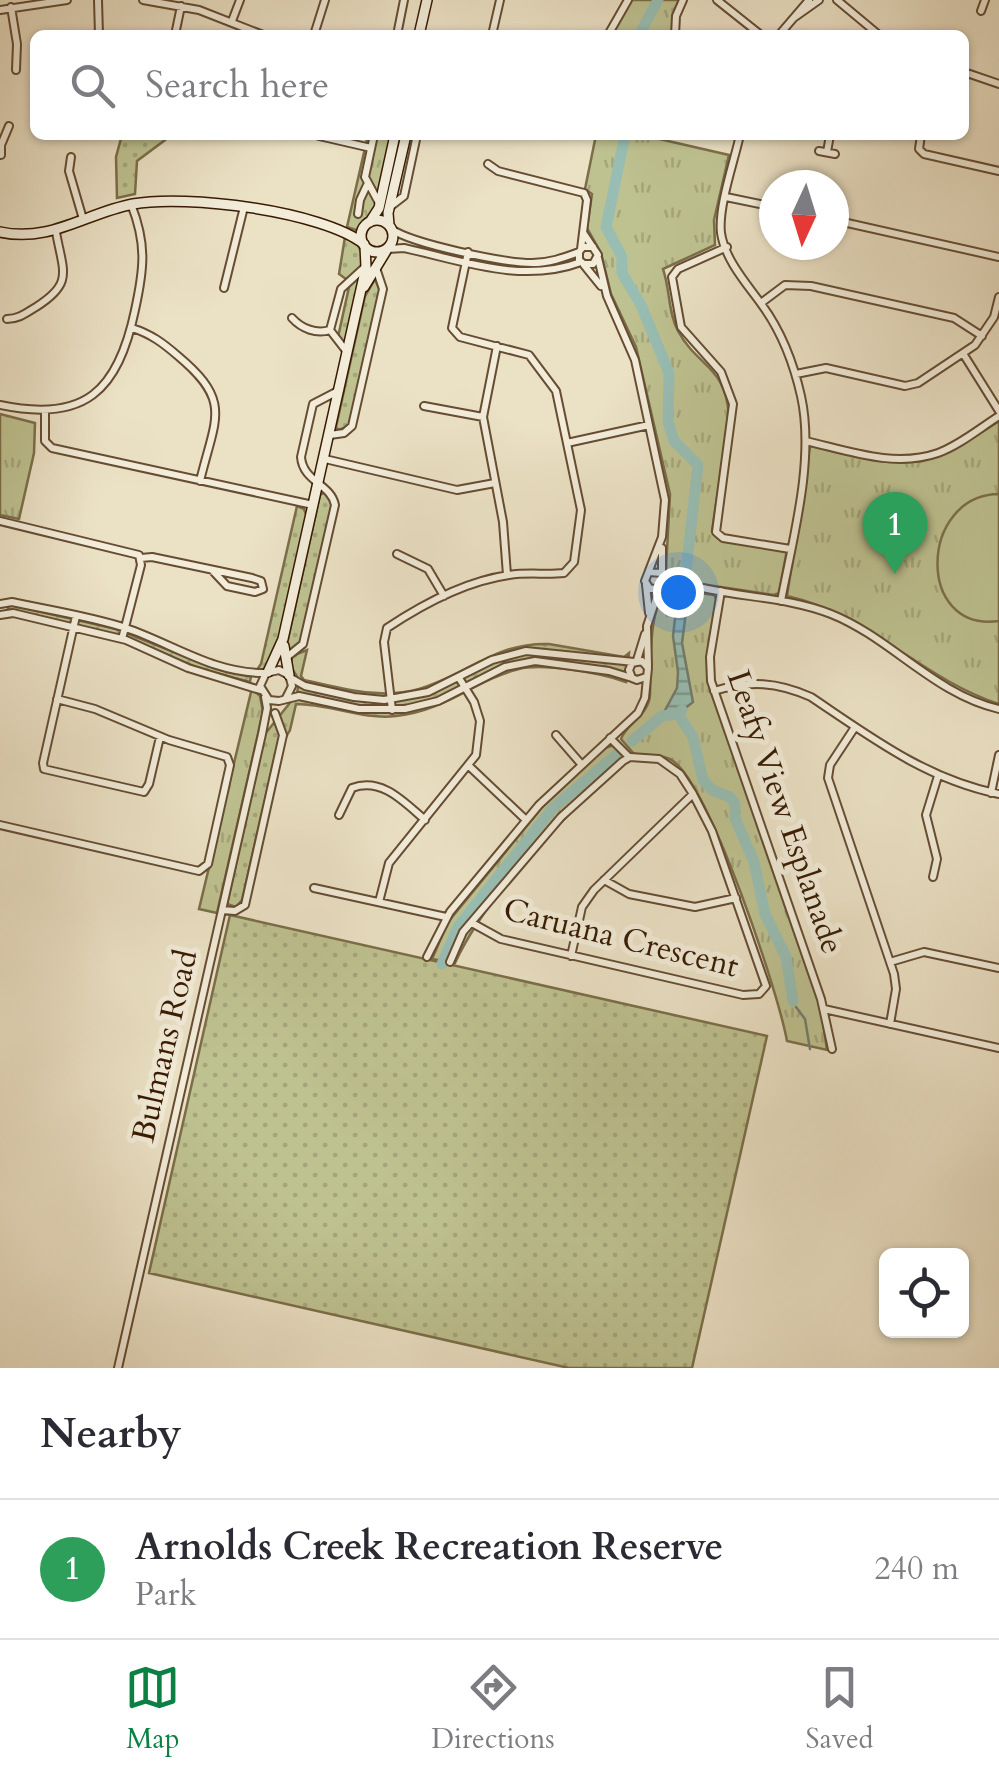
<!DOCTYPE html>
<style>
body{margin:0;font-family:Cardo,serif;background:#f2f2f3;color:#2b2b33}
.controls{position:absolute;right:30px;bottom:30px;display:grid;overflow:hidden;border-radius:15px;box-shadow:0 2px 8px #0004}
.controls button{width:90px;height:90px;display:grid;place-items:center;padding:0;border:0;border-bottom:2px solid #e1e1e2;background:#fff;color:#2b2b33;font:50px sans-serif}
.compass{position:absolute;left:759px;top:170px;width:90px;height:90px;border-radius:50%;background:#fff;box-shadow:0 2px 8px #0004;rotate:184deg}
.you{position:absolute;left:678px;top:592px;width:35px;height:35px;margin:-25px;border:8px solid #fff;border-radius:50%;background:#1a73e8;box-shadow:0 0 0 15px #1a73e833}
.badge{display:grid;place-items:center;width:65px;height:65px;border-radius:50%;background:#0b8043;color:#fff;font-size:32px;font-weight:700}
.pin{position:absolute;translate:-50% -82px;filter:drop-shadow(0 2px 5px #0008)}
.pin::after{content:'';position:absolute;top:52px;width:35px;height:30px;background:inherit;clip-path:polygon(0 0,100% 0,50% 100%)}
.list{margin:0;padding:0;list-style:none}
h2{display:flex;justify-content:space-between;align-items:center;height:130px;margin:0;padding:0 40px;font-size:42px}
h2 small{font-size:32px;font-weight:400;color:#7c7c81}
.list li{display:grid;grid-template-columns:65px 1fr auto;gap:30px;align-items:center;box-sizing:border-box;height:140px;padding:0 40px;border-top:2px solid #e1e1e2}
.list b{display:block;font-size:38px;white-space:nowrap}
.list p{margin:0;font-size:32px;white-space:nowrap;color:#7c7c81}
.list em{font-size:32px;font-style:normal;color:#7c7c81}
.icon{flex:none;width:55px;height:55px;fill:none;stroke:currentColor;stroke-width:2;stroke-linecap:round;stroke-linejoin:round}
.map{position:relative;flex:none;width:999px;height:1368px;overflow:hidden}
.search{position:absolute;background:#fff;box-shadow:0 2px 8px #0004;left:30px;right:30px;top:30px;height:110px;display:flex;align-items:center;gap:25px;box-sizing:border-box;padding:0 35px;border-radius:15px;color:#7c7c81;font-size:38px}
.sheet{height:270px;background:#fff}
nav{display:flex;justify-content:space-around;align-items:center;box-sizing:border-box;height:140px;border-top:2px solid #e1e1e2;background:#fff;font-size:28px;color:#7c7c81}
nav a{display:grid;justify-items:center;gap:5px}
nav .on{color:#0b8043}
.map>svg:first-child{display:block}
</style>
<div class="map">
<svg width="999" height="1368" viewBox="0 0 999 1368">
<defs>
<pattern id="grass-dots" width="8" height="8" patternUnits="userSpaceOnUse" patternTransform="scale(2.5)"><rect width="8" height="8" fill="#bec190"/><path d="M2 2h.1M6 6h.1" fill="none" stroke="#a4a57b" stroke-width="1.8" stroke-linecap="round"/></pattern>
<pattern id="park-tufts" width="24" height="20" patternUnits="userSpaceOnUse" patternTransform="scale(2.5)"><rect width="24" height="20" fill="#bec190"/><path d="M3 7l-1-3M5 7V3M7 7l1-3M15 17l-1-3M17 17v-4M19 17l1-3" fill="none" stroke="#a4a57b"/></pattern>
<pattern id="garden-furrows" width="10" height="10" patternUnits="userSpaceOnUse" patternTransform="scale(2.5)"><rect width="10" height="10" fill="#bec190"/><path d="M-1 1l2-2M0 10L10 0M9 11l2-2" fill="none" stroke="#a4a57b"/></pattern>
<pattern id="water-rules" width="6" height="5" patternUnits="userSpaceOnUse" patternTransform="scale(2.5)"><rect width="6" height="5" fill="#98beb4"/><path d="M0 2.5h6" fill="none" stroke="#7d9a90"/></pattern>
</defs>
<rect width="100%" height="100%" fill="#ebe1c5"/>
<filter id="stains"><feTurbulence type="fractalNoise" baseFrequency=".002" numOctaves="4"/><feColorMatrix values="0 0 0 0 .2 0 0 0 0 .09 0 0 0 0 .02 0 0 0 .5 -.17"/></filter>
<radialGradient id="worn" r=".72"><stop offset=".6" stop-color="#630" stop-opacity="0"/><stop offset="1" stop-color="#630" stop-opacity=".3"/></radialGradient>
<path fill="url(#grass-dots)" stroke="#7b6e49" stroke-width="2.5" d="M122,135H165V140L137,161L135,194L117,198L116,157Z
M345,237L357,243L365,260L345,345L338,337L349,287L346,279L339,274Z
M375,279L380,291L350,426L338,430L336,427L365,296Z
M325,492L333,502L301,643L289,652L287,644L320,495Z
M297,506L304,509L307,517L276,651L267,668L256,671L261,664Z
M549,644L624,657L629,653L626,682C601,673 544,663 519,669C475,680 446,711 396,716C362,720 330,704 296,704L290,730L275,756L242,900L236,907L227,904L265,734L297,694L299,680L291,667L292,656L307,650L301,676L304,680C342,688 380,700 419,689C467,675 495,642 549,644Z
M230,915L767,1036L692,1368H569L149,1273Z"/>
<path fill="url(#park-tufts)" stroke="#7b6e49" stroke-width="2.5" d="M631,0H679L674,11L673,35H610Z
M368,135H394C386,168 384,206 359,231L347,227Z
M596,135H642L729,155L714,220L715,245L663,269C670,289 668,312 678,331C698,368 726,365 729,417L712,531L721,540L787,550L779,593L774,595L701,584L668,573L666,569L670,494L636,347L611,294L601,253L587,228L592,194L585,189Z
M0,414L35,423L34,453L19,519L0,515Z
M999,421V704C922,679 868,614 787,596L810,446C903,467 916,476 999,421Z
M669,589L714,595L717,600L708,678L820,1002L827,1050L787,1041C778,991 710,787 673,761C664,754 646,756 635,755L621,739C625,725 649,715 650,695C651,670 647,605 669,589Z
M252,688L260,696L263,712L217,913L199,909Z
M614,745L626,758C568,814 488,891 455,963L432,959L448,922L544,805L605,748Z"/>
<path fill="url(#garden-furrows)" stroke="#7b6e49" stroke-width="2.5" d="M11,605L116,629L204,664L251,676L250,682L200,669L152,648L11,611L7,607Z"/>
<path fill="#bec190" stroke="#7b6e49" stroke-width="2.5" d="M999,494V621C915,633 919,495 999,494Z"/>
<path fill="url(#water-rules)" stroke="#727d6d" stroke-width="2.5" d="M677,601L687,604L682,643L693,702L678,714L662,716L677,688L678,672L673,636Z"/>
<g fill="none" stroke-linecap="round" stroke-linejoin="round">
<path stroke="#727d6d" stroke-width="2.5" d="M685,579L686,577
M684,593V591
M796,1007L805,1019L810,1049"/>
<path stroke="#98beb4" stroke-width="11" d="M639,35L658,0
M625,135L606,227L622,257V273L641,305L669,373L668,422L674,441L698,465L686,571
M682,710L678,714L693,737L703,780L712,790L730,797L735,804V818L754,862L765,914L786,957L793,1001
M632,741L662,716L678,714
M442,964L458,927L553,808L616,755"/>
<g stroke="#654c33" stroke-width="10">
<path id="street" d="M98,0L99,35
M143,0L199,10L263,35
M717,0L761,35
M837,0L879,35
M11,7L17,44L16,70
M0,10L67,0
M981,11L985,0
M795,17L819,0
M232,21L240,0
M175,35L181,6
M314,35L325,0
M397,35L404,0
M492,35L500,0
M608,35L628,0
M675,35L676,16L683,0
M779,35L809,0
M964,72L999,84
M374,135L365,177L379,203
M740,135C734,162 718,207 721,233C725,260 747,284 762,305C781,331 794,365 801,396C815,459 793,538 781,601
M921,135L919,149L924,154L999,171
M319,136L371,148
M819,151L835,154
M827,152L830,135
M1,155V145L9,126
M71,157L69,171L83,219
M488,164L498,171L584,193L587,200L581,249
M726,197L774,207
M391,206L404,196L417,135
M358,214L360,200L367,185
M834,220L999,257
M391,229C413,244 504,263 532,263C549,263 563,258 579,252
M584,234L598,255L593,264H584L579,260V252L583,247H593
M727,247L678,269L672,277L681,327L721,372L733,404L716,532L723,538L790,549
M388,249L404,248C463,261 522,284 581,262
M598,258L607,296L635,360L665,500L662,537L645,581L650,589L661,588L665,579L662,573L649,572
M584,265L601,286
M224,288L244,207
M761,303L785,285L811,286L954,318L982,336
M292,318C302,329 316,334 330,330
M7,319C19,319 26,313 36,307C74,283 63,272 56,232
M132,328C151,334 163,343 178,356C233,402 215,418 200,481
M497,346L483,417L503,522L507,575
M347,352L330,330L341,289L365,267
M964,355L999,411
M796,374L826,368L905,386L918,383L975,345L994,317L999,297
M0,405C85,423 118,391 135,310C144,269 147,244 131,204
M424,406L483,417
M45,413V441L52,448L313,505
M330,435L344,433L352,426L383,289L376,268
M806,441C849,451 895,468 938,453C960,445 980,428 999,416
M567,443L649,425
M325,459L457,490L495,483
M0,521L139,555L141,565L122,639
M662,548V573
M397,554L428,569L444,596
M141,558L152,557L252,578L261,581L263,589L255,592L227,586L212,570
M665,576C718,599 778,593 831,614C891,638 934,694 999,709
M646,585L649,613
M662,587H689
M721,591L710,657L711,681L821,999L832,1049
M0,604L12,602C49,610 89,616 126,628C173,644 214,674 266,673
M0,615L13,613L126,640L188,668L260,690
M76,616L43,763L44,769L144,792L149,784L160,737
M287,657L303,644L335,505C331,484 303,482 301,457L313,404L340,390
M637,660L645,634
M648,666L647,626L659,590
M291,678L305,686L354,697L384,700L428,692L492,660L526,651L634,662
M714,691C750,680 777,682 811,697C872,738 926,779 999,794
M286,698L292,686L289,675L279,670L266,673L260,686L269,700L279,701L299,696L359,709H405L438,701L505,667L535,661L609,671L632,678
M392,710L384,642L387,628C423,604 466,581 509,575C528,572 546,575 564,573L574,562L581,510L556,391L529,355L460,337L452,328L468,252
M855,727L830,765L828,778L894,974L896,989L890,1024
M556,735L582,765
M610,738L629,757
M469,766L526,820
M991,793L999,755
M339,815L352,788C382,777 404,802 425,820
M0,825L199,871L208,864L230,765L227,757L169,740L95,709L57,699
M933,877L937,859L926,815L938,776
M604,880L629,894L695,907L736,898
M314,888L446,917
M379,902L389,863L476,755L480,721L474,702L459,678
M222,910L235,911L245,905L283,735L275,713
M571,956L582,907L594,890L693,794
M427,957L450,912L539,805L638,713L645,698L648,668L642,661L632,663L629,670L632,678L637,680L646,677
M450,962L463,932L561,817L623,761L630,757L659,759L680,774L693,794L712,831L766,986L759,994L743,995L501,939L472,923
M890,962L924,952L999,968
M824,1009L999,1048
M118,1368L262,734L267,708L265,697"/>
</g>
<g stroke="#381b02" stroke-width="12">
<path id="secondary" d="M419,35L427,0
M361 236a16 16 0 1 1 32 0a16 16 0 1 1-32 0Z
M370,222L379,208L395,135
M389,225L388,213L406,135
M0,232C50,243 86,213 133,204C186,194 322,211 364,244
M364,287L386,251
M284,646L289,675
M268,672L283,639L366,267L365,246"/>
</g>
<use href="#street" stroke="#f2ecd9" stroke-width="6"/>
<use href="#secondary" stroke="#f2ecd9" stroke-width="9"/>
</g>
<g text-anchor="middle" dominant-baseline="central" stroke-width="10" stroke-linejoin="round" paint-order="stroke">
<g font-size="32" fill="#381b02" stroke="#f2ecd9">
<text transform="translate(785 812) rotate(71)">Leafy View Esplanade</text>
<text transform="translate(621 938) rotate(14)">Caruana Crescent</text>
<text transform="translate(165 1046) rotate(-77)">Bulmans Road</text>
</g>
</g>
<rect width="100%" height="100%" filter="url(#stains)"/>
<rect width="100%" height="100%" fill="url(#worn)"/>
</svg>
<div class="controls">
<button><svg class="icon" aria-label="locate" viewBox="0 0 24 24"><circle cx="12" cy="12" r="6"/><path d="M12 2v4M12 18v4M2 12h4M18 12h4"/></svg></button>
</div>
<svg class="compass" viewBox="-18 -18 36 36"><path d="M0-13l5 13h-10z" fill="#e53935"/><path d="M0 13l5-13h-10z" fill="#7c7c81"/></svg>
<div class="you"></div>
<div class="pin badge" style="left:895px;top:574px;background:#2e9e5b">1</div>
<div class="search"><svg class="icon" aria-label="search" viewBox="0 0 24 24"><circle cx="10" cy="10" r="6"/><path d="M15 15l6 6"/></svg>Search here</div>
</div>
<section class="sheet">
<h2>Nearby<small></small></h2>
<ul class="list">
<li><span class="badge" style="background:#2e9e5b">1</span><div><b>Arnolds Creek Recreation Reserve</b><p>Park</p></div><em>240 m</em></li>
</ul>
</section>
<nav>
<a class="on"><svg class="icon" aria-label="map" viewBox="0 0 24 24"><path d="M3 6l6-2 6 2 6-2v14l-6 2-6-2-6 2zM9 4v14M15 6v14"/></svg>Map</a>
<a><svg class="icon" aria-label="directions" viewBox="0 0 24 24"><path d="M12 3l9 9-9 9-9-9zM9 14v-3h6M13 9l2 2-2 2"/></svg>Directions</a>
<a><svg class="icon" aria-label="saved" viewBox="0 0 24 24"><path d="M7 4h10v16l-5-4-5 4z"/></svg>Saved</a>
</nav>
